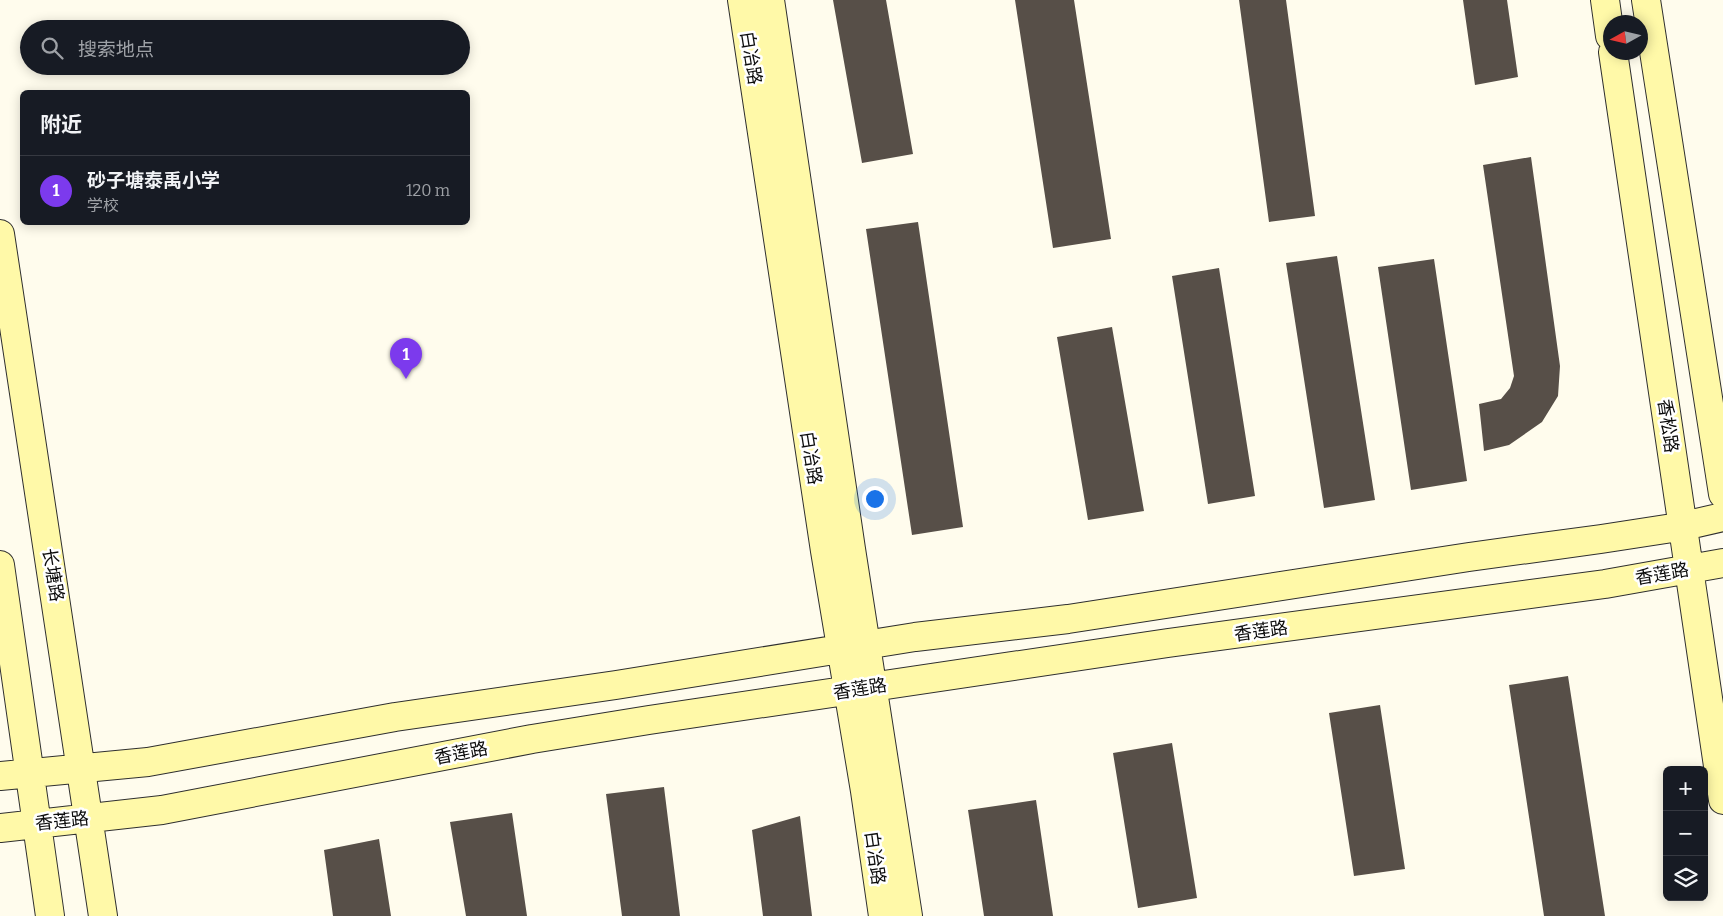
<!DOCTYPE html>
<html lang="zh">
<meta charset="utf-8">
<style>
body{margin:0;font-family:Bitter,"Noto Sans SC",serif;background:#242831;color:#f1f3f6}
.controls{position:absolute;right:15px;bottom:15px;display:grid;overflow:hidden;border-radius:8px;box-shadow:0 2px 12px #0003}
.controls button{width:45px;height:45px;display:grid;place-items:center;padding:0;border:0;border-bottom:1px solid #363941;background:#171b24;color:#f1f3f6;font:25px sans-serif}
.compass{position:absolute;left:1603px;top:15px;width:45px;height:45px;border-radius:50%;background:#171b24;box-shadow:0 2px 12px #0003;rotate:262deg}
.you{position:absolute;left:874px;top:498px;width:18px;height:18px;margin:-12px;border:4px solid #fff;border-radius:50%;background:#1a73e8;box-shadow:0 0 0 8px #1a73e833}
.badge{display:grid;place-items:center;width:32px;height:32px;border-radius:50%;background:#7c3aed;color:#fff;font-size:16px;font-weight:700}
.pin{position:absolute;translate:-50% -41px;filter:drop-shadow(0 1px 2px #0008)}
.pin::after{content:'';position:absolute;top:26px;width:18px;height:15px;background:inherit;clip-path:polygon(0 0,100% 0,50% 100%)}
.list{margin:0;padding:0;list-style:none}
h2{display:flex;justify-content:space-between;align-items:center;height:65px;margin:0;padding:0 20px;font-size:21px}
h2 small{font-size:16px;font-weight:400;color:#9ea1a6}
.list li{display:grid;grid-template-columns:32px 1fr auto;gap:15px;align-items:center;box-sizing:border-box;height:70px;padding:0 20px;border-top:1px solid #363941}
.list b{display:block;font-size:19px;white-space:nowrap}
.list p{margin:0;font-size:16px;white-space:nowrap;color:#9ea1a6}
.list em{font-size:16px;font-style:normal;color:#9ea1a6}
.icon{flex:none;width:28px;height:28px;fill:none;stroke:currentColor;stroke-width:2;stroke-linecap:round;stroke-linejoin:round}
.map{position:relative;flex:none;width:1723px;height:916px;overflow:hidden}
.search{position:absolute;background:#171b24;box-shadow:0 2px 12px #0003;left:20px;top:20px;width:450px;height:55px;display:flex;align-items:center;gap:12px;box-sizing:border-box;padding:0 18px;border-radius:28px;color:#9ea1a6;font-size:19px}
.panel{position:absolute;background:#171b24;box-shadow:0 2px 12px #0003;left:20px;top:90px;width:450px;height:135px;border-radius:8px}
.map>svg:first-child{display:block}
</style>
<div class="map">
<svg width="1723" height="916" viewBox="0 0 1723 916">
<rect width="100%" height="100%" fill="#fffced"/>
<path fill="#574f48" d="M833,0H886L913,154L862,163Z
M1015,0H1074L1111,239L1053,248Z
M1239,0H1286L1315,216L1269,222Z
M1463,0H1507L1518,77L1475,85Z
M1531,157L1560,366L1558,396L1542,422L1509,445L1484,451L1479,404L1501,399L1510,388L1514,376L1483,165Z
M918,222L963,527L912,535L866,229Z
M1337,256L1375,500L1324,508L1286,263Z
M1434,259L1467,481L1411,490L1378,267Z
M1219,268L1255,496L1208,504L1172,276Z
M1112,327L1144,511L1088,520L1057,337Z
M1568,676L1605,916H1544L1509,685Z
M1380,705L1405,869L1354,876L1329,713Z
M1172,743L1197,898L1138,908L1113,753Z
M664,787L680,916H622L606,794Z
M1036,800L1053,916H984L968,810Z
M512,813L527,916H466L450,822Z
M800,816L812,916H763L752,830Z
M379,839L391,916H333L324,850Z"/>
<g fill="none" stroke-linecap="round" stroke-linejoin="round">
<g stroke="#2f2f2f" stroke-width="30">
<path id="secondary" d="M742,0L825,551L865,791L883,916
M770,0L851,549L908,916
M1605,0L1610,36
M1646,0L1723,494
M1613,52L1723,800
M0,234L103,916
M0,565L50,916
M0,776L148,762L395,717L616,685L915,637L1068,619L1469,557L1601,539L1679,527L1723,517
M0,828L162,810L532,739L649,720L1168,643L1605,584L1723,563"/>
</g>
<use href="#secondary" stroke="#fff9a8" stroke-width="28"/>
</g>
<g text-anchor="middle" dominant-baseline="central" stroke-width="5" stroke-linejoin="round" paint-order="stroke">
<g font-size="18" fill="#0d0d0d" stroke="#fff">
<text transform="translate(751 58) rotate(81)">白冶路</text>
<text transform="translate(1668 426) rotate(82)">香松路</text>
<text transform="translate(811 458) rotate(81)">白冶路</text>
<text transform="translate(1662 574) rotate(-10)">香莲路</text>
<text transform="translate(53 575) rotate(81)">长塘路</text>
<text transform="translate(1261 631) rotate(-8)">香莲路</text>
<text transform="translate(860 689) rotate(-9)">香莲路</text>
<text transform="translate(461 753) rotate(-11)">香莲路</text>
<text transform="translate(62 821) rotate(-6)">香莲路</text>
<text transform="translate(875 858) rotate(82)">白冶路</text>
</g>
</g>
</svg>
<div class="controls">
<button>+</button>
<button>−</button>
<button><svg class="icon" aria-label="layers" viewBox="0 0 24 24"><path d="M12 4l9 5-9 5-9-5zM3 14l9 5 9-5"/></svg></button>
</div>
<svg class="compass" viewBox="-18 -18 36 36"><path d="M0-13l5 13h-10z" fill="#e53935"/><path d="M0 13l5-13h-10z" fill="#9ea1a6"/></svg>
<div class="you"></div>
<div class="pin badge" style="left:406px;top:379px">1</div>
<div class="search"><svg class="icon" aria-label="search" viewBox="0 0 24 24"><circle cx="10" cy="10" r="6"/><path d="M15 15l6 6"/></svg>搜索地点</div>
<section class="panel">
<h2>附近<small></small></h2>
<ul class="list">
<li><span class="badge">1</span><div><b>砂子塘泰禹小学</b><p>学校</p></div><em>120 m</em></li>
</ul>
</section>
</div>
